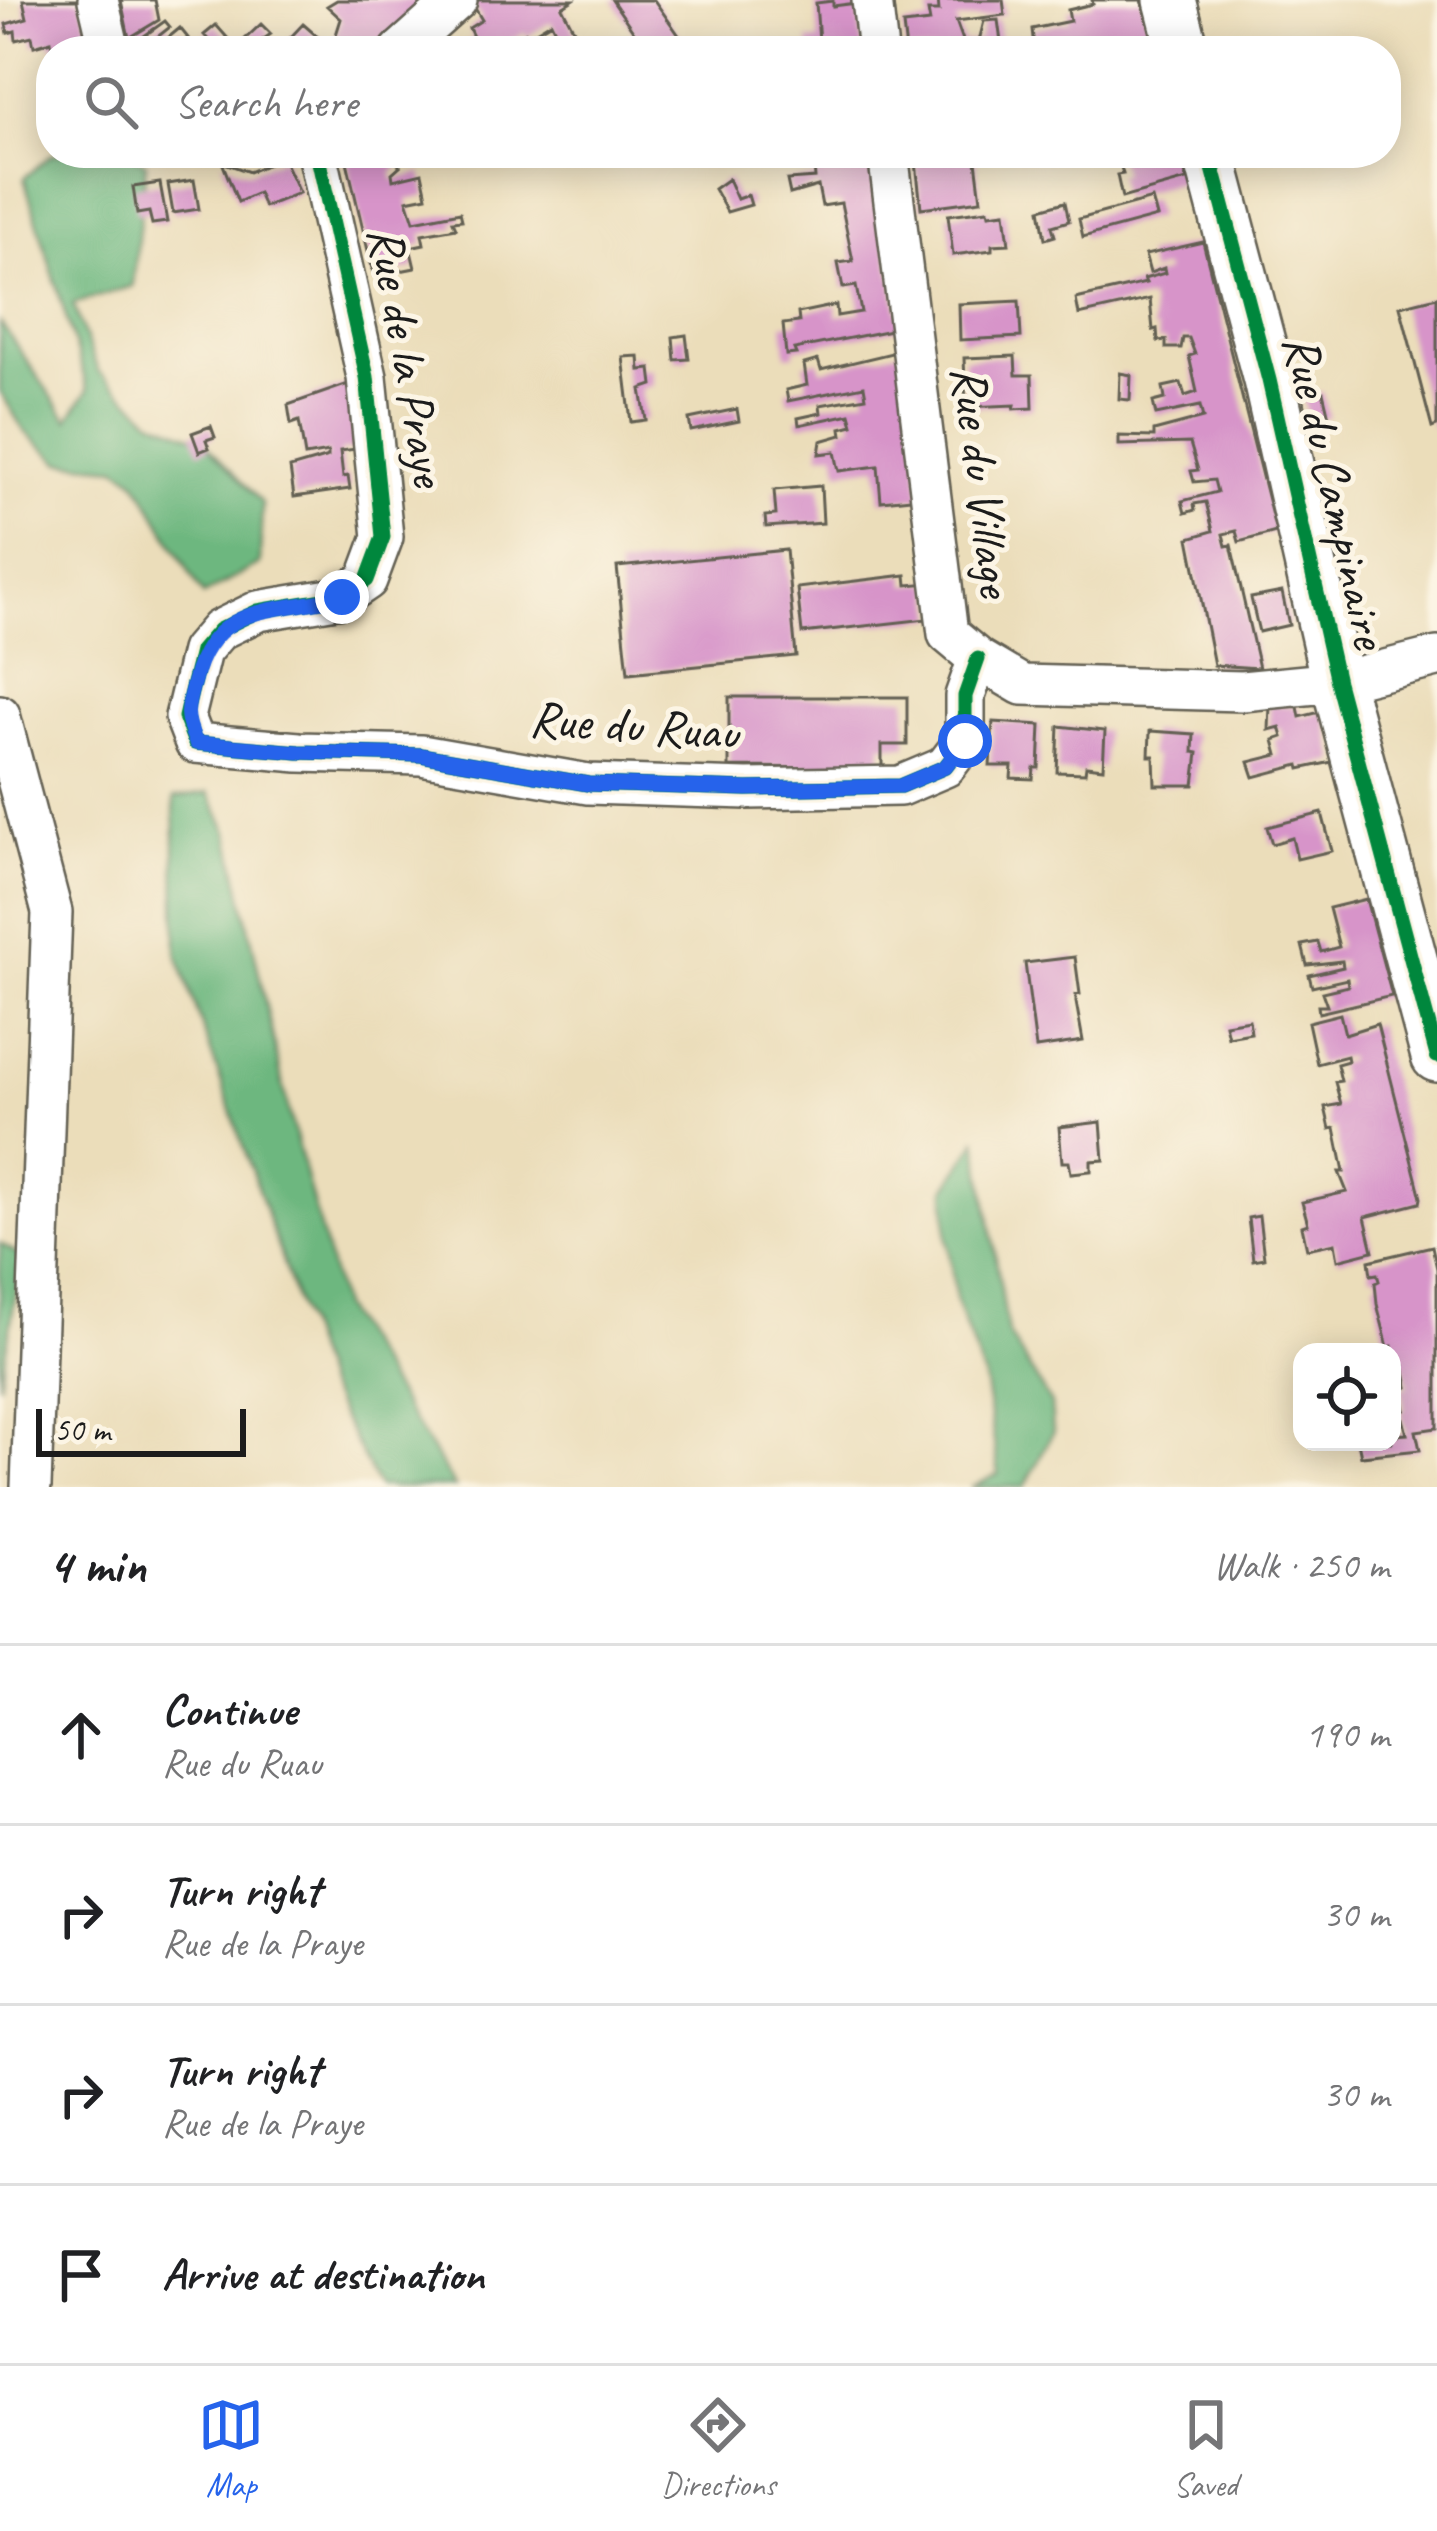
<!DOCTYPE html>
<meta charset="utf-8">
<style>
body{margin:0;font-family:Caveat,sans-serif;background:#f2f2f2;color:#202124}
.controls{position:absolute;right:36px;bottom:36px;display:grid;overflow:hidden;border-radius:24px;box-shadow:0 6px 30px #0003}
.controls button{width:108px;height:108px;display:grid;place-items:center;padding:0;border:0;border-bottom:3px solid #e0e0e0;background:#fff;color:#202124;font:60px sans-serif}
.scale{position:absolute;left:36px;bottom:30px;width:210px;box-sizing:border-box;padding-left:12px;border:6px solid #1c1c1c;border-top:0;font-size:33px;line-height:42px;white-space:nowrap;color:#1c1c1c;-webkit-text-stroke:9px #fcf5e5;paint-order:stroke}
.stop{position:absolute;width:36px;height:36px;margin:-27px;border:9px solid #2563eb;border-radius:50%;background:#fff}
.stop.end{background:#2563eb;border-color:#fff;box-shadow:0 3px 12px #0008}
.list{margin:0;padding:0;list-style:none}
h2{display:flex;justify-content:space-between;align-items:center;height:156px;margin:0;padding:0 48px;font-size:51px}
h2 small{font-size:39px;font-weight:400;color:#757577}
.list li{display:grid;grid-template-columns:78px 1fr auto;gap:36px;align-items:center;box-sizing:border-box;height:180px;padding:0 48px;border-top:3px solid #e0e0e0}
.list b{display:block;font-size:45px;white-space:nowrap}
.list p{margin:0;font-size:39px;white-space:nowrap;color:#757577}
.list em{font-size:39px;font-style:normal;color:#757577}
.icon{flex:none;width:66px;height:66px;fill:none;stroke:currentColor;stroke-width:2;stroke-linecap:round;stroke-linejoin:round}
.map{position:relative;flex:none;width:1437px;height:1487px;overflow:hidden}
.search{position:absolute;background:#fff;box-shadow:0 6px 30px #0003;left:36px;right:36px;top:36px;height:132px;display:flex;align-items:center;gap:30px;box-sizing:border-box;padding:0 42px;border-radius:48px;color:#757577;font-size:45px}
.sheet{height:876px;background:#fff}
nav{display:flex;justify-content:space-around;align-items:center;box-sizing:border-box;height:168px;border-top:3px solid #e0e0e0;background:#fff;font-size:33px;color:#757577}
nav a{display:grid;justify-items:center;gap:6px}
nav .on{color:#2563eb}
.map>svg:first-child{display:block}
</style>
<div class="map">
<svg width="1437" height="1487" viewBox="0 0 1437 1487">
<rect width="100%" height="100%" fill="#fcf5e5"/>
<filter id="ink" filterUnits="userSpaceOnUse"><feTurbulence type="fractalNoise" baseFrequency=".00833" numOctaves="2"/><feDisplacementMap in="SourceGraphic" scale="24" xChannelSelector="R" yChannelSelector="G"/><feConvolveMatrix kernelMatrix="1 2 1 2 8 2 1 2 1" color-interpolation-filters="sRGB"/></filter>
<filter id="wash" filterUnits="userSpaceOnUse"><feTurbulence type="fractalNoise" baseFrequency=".004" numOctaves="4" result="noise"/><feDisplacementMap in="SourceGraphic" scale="48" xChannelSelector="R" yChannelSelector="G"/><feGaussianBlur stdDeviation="2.7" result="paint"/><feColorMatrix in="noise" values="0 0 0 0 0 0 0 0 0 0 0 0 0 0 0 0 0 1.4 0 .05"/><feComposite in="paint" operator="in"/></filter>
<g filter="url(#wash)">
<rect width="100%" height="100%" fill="#ebddba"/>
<path fill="#6db77f" stroke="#446a4e" stroke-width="3" d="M65,153H127L146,163L133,286L73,304L98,371L153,420L202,439L262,503L260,564L203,595L136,480L117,467L60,462L24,431L0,391V322L68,420L88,390L24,178L51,155Z
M209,793L229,834L289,1113L341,1307L455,1487H378L325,1385L177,953L174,798Z
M977,1140L1008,1333L1051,1404L1053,1432L1025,1487H971L999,1474L984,1378L956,1301L947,1238L946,1189Z
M0,1243L22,1258L0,1385Z"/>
<g id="blocks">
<path fill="#d794c9" d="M23,0H80L95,51H63L61,45L52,47L51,41L34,46L32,36L16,40L15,31L8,33L6,24L27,18Z
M121,0H155L159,20L129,38Z
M337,0H444L386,51L366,47L347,51L335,38L341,19L327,6Z
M470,0H573L562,7L577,36L562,45L551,22L526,37L525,32L501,47L503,51H440L474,39L469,28L482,20Z
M612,0H654L690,51H647Z
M938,0H1003L1005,15L956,21L964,43L979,41L984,21L998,20L1001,42L958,51H906L903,25L930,22L928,11H939Z
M1092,0H1142L1155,51H1049L1048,45L1034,47L1032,29L1070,21L1068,10L1093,4Z
M833,1V6L857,3L863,51H809L808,40L819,41L816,3Z
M165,21L170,27L151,42L154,46L146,51H134L130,46Z
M261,24L271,34L249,49L243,41Z
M303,24L326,44L332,51H310L302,44L297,50L288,40Z
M216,25L239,51H219L204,35Z
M180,28L188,38L170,51L163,42Z
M345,153H401L394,160L400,166L392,173L393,180L422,173L427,196L407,200L414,221L460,212L462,220L453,221L456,228L422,234L424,244L410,247L415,268L374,276Z
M807,153H870L901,328L794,349L796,354L786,355L783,324L799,322L798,313L836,305L837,316L861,312L856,286L843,288L838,263L853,261L841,203L822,206L818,186L790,194L787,180L815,178L814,166L795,170L792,158Z
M915,153H975L981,200L921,208Z
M1117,153H1180L1187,180L1122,198L1117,175L1123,174Z
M283,158L299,193L264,207L258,193L238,202L222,162L249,172Z
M728,179L737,199L748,195L751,205L727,212L714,189Z
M194,180L199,209L173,213L168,184Z
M160,183L167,222L152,224L149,212L137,214L133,187Z
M1152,199L1157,217L1083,237L1079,219Z
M1065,202L1069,221L1052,226L1055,236L1045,239L1040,209Z
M988,210L989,214L1005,212L1009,244L992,245V250L953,255L948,215Z
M1203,242L1276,532L1239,542L1236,531L1223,534L1226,546L1231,545L1259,668L1214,665L1189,538L1213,531L1206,502L1194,504L1195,510L1185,513L1182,501L1217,492L1214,480L1194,482L1191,471L1198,470L1190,443L1119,445V436L1154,437V431L1203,418L1200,406L1156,415L1153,402L1165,399L1163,387L1181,383L1185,396L1197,392L1189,356L1195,354L1189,338H1183L1181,348H1166V340L1158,341L1157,329L1153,330L1150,299L1079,315L1076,299L1146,283L1144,279L1165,273L1164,268L1150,273L1145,255Z
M1437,297V426L1432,428L1400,306Z
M1019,301L1021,337L960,340L959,304Z
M686,335L689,359L675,360L673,337Z
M904,350L921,497L881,501L878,466L839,471L835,452L819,454L821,441L842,435L841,428L853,425L850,414L799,425L798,418L821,413L820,405L866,397L864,386L788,401L786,390L807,385L804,364L818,360L821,370Z
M639,356L640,370L651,369L653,385L641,389L646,420L631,422L623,357Z
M1015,356L1016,375H1032L1033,408L1014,409L1015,405L966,407L964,358Z
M1120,373L1131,375L1130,400L1119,399Z
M354,382L364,448L340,451L343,477L348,476L350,489L294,497L290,468L328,457V452L305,456L299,421L291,424L288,405Z
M1323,392L1329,417L1308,421L1303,396Z
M737,409L739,421L691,431L689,419Z
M211,426L215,437L206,440L209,448L199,452L192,433Z
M821,486L823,523L766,527L765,516L776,515L774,490Z
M786,550L796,656L628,673L617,567Z
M906,575L907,585L931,583L936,618L802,633L797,588Z
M1282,592L1289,625L1259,632L1251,598Z
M729,697H907V745H882V768L729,767Z
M1270,704L1298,707L1300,717L1324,711L1336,761L1300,769L1299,765L1254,777L1249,762L1278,755L1274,740L1283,737L1280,727L1269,730Z
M993,722L1041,725L1039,768H1034L1033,779L1011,778L1012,766H990Z
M1059,726L1105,731L1103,768L1086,766L1085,773L1057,772Z
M1150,731L1194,734L1193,752L1198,753L1194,785H1155L1154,756H1149Z
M1322,813L1332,851L1297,859L1292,838L1272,844L1267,827Z
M1366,899L1392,996L1319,1013L1318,1006H1327L1322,992L1348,986L1347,979L1312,987L1309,975L1343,967L1342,961L1307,965L1302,945L1318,942L1321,952L1339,947L1329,908Z
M1075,957L1080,994L1076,995V1002L1083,1041L1036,1048L1025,963Z
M1340,1014L1345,1034L1377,1024L1421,1198L1420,1203L1365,1217L1373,1251L1338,1260L1335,1243L1307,1249L1302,1226L1308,1224L1302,1202L1347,1192L1339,1172H1344L1335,1128L1330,1129L1325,1107L1341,1104L1335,1082L1341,1081L1337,1064L1348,1061L1347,1056L1317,1064L1308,1022Z
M1249,1020L1251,1033L1228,1037L1225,1024Z
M1101,1122L1104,1160L1091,1161V1171L1071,1173L1069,1162H1062L1059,1127Z
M1259,1216L1264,1258L1253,1260L1248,1218Z
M1432,1246L1437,1269V1428L1416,1431L1420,1450L1361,1456L1358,1442H1392V1435L1407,1434L1401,1411L1405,1410L1401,1389L1408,1387L1404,1365L1396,1367L1392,1346L1388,1347L1377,1304L1375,1283L1379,1281L1377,1274L1371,1275L1369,1261Z"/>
</g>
</g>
<g filter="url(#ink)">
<use href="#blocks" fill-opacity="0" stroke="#646053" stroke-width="3"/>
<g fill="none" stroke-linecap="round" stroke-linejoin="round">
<g stroke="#646053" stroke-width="44">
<path id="minor" d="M98,0L110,51
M872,0L878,51
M400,51L457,0
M317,153L367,377L383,537L367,580L342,597L258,611L219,630L201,651L185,717L195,743L299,752L421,755L588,784L747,789L900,786L945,767L965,741V696L978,659
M888,153L948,634L978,659L1022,685L1242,691L1337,682L1437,657
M0,715L52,912L31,1487"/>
</g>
<g stroke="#646053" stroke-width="56">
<path id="major" d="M1170,0L1183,51
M1209,153L1269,380L1337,682L1437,1056"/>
</g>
<use href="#minor" stroke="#fff" stroke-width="39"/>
<use href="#major" stroke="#fff" stroke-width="51"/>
<g stroke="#fcf5e5" stroke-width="22">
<path id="cycleway" d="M317,153L367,377L383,537L367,580L342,597L258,611L219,630L201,651L185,717L195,743L299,752L421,755L588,784L747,789L900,786L945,767L965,741V696L978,659
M1209,153L1269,380L1337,682L1437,1056"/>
</g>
<use href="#cycleway" stroke="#00873e" stroke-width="15"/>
</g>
</g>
<g fill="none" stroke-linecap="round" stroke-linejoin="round" filter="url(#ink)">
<path stroke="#2563eb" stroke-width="15" d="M342,597C276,613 213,601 194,681C186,710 184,715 196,743L299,752L421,755L588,784L747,789L900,786L945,767L965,741"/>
</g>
<g text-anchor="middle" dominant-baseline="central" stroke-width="10" stroke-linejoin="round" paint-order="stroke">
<g font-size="51" fill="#1c1c1c" stroke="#fcf5e5">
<text transform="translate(408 356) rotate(80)">Rue de la Praye</text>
<text transform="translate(983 481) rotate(83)">Rue du Village</text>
<text transform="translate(1336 491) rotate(77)">Rue du Campinaire</text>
<text transform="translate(634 725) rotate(4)">Rue du Ruau</text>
</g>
</g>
</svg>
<div class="controls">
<button><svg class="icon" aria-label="locate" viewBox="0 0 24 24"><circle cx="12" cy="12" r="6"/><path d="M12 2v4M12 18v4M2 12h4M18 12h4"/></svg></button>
</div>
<div class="scale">50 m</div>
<div class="stop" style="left:965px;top:741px"></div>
<div class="stop end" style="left:342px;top:597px"></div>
<div class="search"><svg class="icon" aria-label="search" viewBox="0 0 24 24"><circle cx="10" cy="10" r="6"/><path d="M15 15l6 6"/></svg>Search here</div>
</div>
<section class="sheet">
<h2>4 min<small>Walk · 250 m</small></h2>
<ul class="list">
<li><svg class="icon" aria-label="ahead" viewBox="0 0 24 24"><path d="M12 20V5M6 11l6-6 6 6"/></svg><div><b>Continue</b><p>Rue du Ruau</p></div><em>190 m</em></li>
<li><svg class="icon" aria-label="right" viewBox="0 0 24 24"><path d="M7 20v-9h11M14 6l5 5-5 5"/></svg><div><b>Turn right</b><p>Rue de la Praye</p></div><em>30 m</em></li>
<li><svg class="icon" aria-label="right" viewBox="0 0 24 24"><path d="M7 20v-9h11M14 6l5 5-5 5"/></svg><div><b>Turn right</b><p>Rue de la Praye</p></div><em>30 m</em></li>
<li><svg class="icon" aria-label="arrive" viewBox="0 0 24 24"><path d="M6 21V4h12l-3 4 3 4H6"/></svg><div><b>Arrive at destination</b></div></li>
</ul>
</section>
<nav>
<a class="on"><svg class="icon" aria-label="map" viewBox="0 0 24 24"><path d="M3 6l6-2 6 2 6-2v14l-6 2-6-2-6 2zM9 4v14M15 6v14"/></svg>Map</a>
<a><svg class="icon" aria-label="directions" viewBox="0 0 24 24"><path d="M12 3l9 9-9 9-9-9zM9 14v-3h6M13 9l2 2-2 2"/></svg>Directions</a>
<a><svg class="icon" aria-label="saved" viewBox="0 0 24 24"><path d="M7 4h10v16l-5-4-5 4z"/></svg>Saved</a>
</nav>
